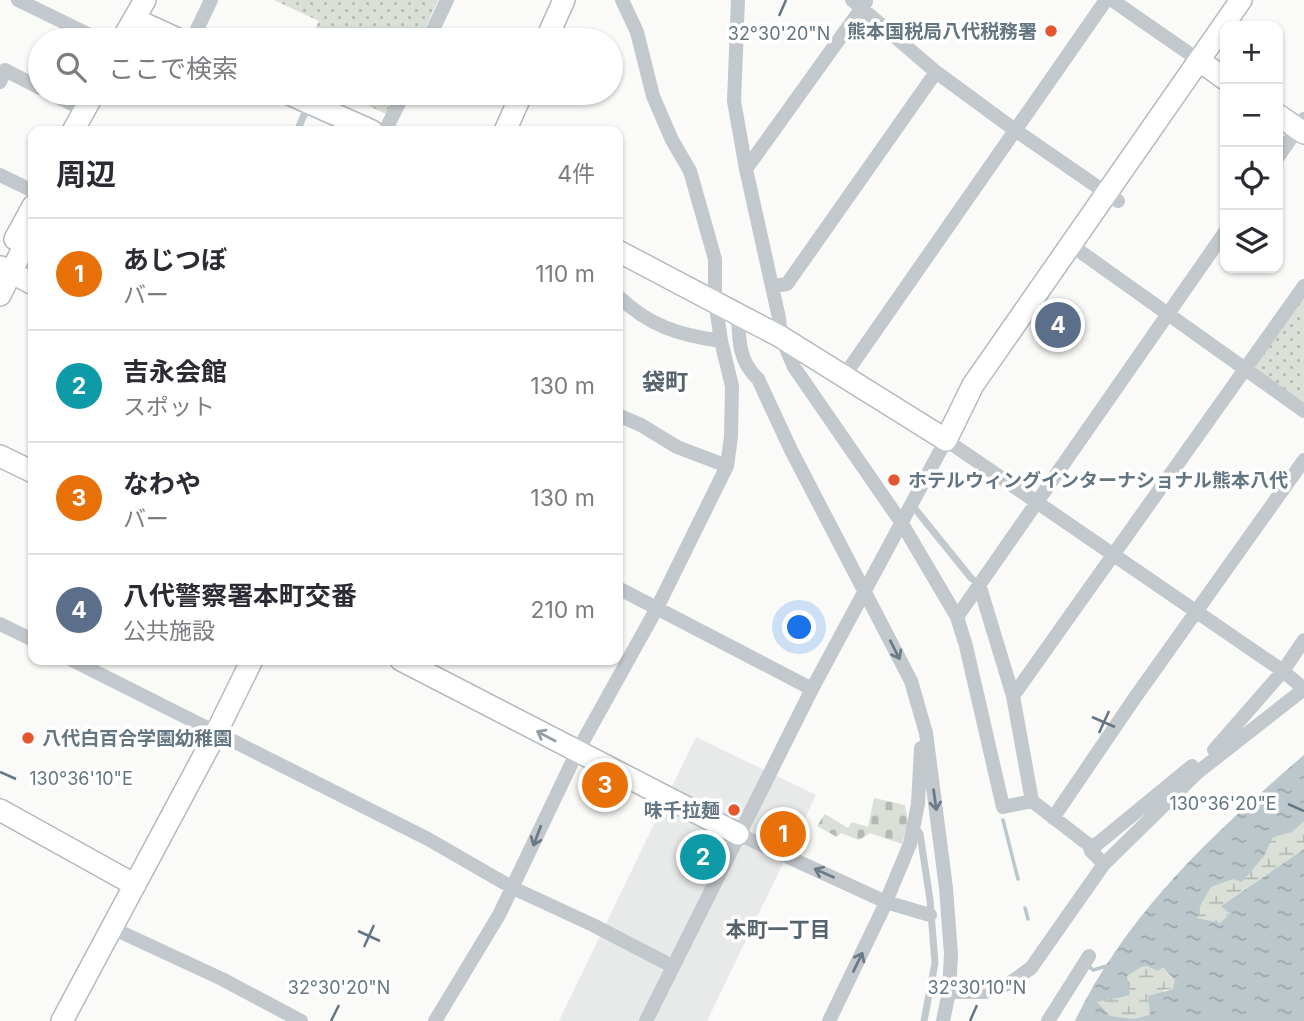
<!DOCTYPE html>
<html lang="ja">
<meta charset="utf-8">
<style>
body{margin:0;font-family:Inter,"Noto Sans JP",sans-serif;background:#f2f2f3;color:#2b2b33}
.controls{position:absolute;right:21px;top:21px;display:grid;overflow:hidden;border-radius:14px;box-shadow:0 2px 5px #0004}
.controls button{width:63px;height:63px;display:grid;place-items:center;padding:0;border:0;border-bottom:2px solid #e1e1e2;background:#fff;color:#2b2b33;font:35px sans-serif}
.you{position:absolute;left:800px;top:628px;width:24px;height:24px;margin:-18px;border:5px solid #fff;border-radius:50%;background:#1a73e8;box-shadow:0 0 0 10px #1a73e833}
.badge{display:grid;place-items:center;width:46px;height:46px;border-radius:50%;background:#111827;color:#fff;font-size:23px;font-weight:700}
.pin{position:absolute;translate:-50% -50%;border:4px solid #fff;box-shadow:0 2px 7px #0006}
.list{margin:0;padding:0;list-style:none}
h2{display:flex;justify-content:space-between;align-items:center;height:91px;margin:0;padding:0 28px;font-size:30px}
h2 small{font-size:23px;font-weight:400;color:#7c7c81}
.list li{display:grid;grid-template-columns:46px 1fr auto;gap:21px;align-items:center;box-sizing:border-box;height:112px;padding:0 28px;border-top:2px solid #e1e1e2}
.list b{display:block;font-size:26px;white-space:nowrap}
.list p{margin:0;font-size:23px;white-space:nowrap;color:#7c7c81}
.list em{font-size:23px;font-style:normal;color:#7c7c81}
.icon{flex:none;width:38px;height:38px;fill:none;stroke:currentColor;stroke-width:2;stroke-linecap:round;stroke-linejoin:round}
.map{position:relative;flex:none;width:1304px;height:1021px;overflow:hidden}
.search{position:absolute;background:#fff;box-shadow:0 2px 5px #0004;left:28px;top:28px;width:595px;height:77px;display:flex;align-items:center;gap:18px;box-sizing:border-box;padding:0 24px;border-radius:38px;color:#7c7c81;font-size:26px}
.panel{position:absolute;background:#fff;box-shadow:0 2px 5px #0004;left:28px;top:126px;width:595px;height:539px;border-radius:14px}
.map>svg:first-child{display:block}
</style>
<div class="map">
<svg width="1304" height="1021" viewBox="0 0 1304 1021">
<defs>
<pattern id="grass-dots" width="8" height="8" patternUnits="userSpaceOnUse" patternTransform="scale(1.75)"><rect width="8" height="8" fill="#dadfd7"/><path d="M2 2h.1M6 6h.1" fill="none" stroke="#b4b9b4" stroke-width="1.8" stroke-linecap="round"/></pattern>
<pattern id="wetland-marsh" width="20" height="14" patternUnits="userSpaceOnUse" patternTransform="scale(1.75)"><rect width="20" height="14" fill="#dadfd7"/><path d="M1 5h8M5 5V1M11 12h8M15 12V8" fill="none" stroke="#b4b9b4"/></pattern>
<pattern id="cemetery-stones" width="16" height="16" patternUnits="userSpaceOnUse" patternTransform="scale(1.75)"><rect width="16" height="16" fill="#dadfd7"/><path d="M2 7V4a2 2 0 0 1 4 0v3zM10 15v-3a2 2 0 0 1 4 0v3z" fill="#b4b9b4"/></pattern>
<pattern id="water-ripples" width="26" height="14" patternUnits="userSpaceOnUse" patternTransform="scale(1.75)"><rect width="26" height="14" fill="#bbc7cb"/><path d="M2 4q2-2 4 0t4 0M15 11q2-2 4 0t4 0" fill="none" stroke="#9ca6aa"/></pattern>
</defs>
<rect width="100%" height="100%" fill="#fafaf8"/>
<path fill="#e8e9e9" d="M696,737L816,795L707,1021H559Z"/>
<path fill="url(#grass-dots)" d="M274,0H438L420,40H310L319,21Z
M342,93H396L386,114Z
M1304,297V403L1254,367Z"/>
<path fill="url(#wetland-marsh)" d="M1304,755V849L1222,905L1230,914L1220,924L1173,989L1164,990L1148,1021H1075C1129,910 1212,835 1304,755Z"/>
<path fill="url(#cemetery-stones)" d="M874,798L905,805L908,822L902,844L870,833L859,840L841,833L837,837L817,826L825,814L848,828L852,822L868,827Z"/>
<path fill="url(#water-ripples)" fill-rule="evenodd" d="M1304,755V821L1292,832L1273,837L1264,856L1242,882L1233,879L1211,887L1200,906L1197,918L1220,923L1230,914L1221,906L1304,849V1021H1075C1127,913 1214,833 1304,755ZM1147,966L1158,971L1163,967L1175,980L1173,989L1148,996L1150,1015L1134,1019L1110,1016L1097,1002L1130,995L1127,976L1141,967Z"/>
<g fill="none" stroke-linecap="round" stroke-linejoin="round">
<path stroke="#bbc7cb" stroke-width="3.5" d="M1003,820L1018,879
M1025,908L1028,919
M1089,966L1093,970L1107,966"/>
<g stroke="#b3babf" stroke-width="24">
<path id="secondary" d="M134,19L180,40
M122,40L145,0
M546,40L564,0
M1200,61L1225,79
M287,93L372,131
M1278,115L1304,133
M73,131L94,93
M505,131L522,93
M15,239L33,206
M618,251L781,337L946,440
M1,267L33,284
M0,295L33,228
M946,440L973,385L1241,0
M0,456L33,472
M401,660L738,834
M0,810L135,885
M62,1021L216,733L252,660"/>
</g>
<path stroke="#c3c8cc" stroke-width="7" d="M297,131L308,106
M912,505L971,578L979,584
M916,828L920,834L930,900L935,963L924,1021"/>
<path stroke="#c3c8cc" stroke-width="14" d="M18,0L100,40
M738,0L734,101L746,169L779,318L781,337L794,367L901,522L957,617L966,646L1003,807L1032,801
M852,0L936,72L1015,130L1118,201
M1112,0L1200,61
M192,40L211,0
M428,40L447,0
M0,82L5,70L40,88
M50,93L84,110
M385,131L404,93
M1278,157L1304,119
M746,169L866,2
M0,175L33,191
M1071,245L1304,411
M773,286L787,284L936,72
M618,296C649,326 679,335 721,341
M738,314C739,338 738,361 758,379L791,450L911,681L926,733L946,888L951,954L949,992L943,1021
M844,376L1106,0
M618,415L641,425L677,447L727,466
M979,584L1013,696L1032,801L1089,845L1091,851L1104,864
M618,588L812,689
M957,617L1225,232
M0,624L33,640
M72,660L428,839L513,888L593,925L672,966
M1013,696L1304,286
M1214,750L1283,671L1304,640
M1053,818L1134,699L1304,460
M738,834L886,902L930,915
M1089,845H1096L1192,766
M112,928L222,979L301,1021
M949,992H985L1010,983L1031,968L1104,864L1198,772L1304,689
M435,1021L499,915L577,752L657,608L727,466L731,437L732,386L721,341L715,300V259L690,171L672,140L653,96L637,32L622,0
M646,1021L812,689L946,440L1283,671L1304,689
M829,1021L882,911L910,844L918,804L921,748
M1048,1021L1089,956"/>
<use href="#secondary" stroke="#fff" stroke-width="21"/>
</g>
<defs><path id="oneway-shaft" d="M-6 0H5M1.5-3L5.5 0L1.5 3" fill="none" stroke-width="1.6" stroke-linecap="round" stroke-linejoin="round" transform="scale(1.75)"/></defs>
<g stroke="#6a7a87">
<use href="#oneway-shaft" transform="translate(895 650) rotate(63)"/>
<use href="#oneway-shaft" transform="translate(935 800) rotate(82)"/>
<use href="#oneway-shaft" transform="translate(537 836) rotate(111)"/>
<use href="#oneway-shaft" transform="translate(824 873) rotate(-156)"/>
<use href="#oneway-shaft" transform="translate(858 962) rotate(-64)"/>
</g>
<use stroke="#939fa8" href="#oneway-shaft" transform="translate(546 736) rotate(-152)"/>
<path fill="none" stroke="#657683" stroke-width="2.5" d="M779,16L786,0M1092,717L1115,727M1099,733L1109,711M0,772L16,779M1288,804L1304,811M358,931L380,941M364,947L374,925M331,1021L339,1005M970,1021L977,1005"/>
<g fill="#e4572e" stroke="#fff" stroke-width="2.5">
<circle cx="1051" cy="31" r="7"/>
<circle cx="894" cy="480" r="7"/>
<circle cx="28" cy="738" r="7"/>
<circle cx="734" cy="810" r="7"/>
</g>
<g text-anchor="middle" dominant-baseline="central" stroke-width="7" stroke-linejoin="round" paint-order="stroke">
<g font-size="19" font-weight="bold" fill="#657683" stroke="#fff" text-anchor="end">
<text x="1037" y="31">熊本国税局八代税務署</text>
<text x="908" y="480" text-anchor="start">ホテルウィングインターナショナル熊本八代</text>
<text x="42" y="738" text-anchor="start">八代白百合学園幼稚園</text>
<text x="720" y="810">味千拉麺</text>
</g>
<g font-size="21" font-weight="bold" fill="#57646e" stroke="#fff">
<text x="778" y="929">本町一丁目</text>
</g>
<g font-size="23" font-weight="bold" fill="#57646e" stroke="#fff">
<text x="665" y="382">袋町</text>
</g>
</g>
<g font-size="18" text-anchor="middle" fill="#657683" stroke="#fff" stroke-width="7" stroke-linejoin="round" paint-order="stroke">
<text x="779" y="40">32°30'20"N</text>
<text x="81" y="785">130°36'10"E</text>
<text x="1223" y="810">130°36'20"E</text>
<text x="339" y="994">32°30'20"N</text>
<text x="977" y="994">32°30'10"N</text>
</g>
</svg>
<div class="controls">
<button>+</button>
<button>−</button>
<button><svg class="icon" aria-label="locate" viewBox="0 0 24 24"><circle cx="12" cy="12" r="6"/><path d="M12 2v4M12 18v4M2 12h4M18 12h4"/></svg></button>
<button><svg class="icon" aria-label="layers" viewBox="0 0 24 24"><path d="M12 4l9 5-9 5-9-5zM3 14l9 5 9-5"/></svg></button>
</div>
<div class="you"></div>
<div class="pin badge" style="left:783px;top:834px;background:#e8710a">1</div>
<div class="pin badge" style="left:703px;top:857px;background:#0f9aa8">2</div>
<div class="pin badge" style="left:605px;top:785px;background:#e8710a">3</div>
<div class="pin badge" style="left:1058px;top:325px;background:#5c6f8a">4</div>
<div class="search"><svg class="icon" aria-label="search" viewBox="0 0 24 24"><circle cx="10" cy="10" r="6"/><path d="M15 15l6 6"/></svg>ここで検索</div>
<section class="panel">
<h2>周辺<small>4件</small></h2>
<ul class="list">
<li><span class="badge" style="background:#e8710a">1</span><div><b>あじつぼ</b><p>バー</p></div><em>110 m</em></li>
<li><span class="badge" style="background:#0f9aa8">2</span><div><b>吉永会館</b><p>スポット</p></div><em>130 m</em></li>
<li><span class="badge" style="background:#e8710a">3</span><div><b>なわや</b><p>バー</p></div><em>130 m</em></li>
<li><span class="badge" style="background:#5c6f8a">4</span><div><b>八代警察署本町交番</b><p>公共施設</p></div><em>210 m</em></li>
</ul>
</section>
</div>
